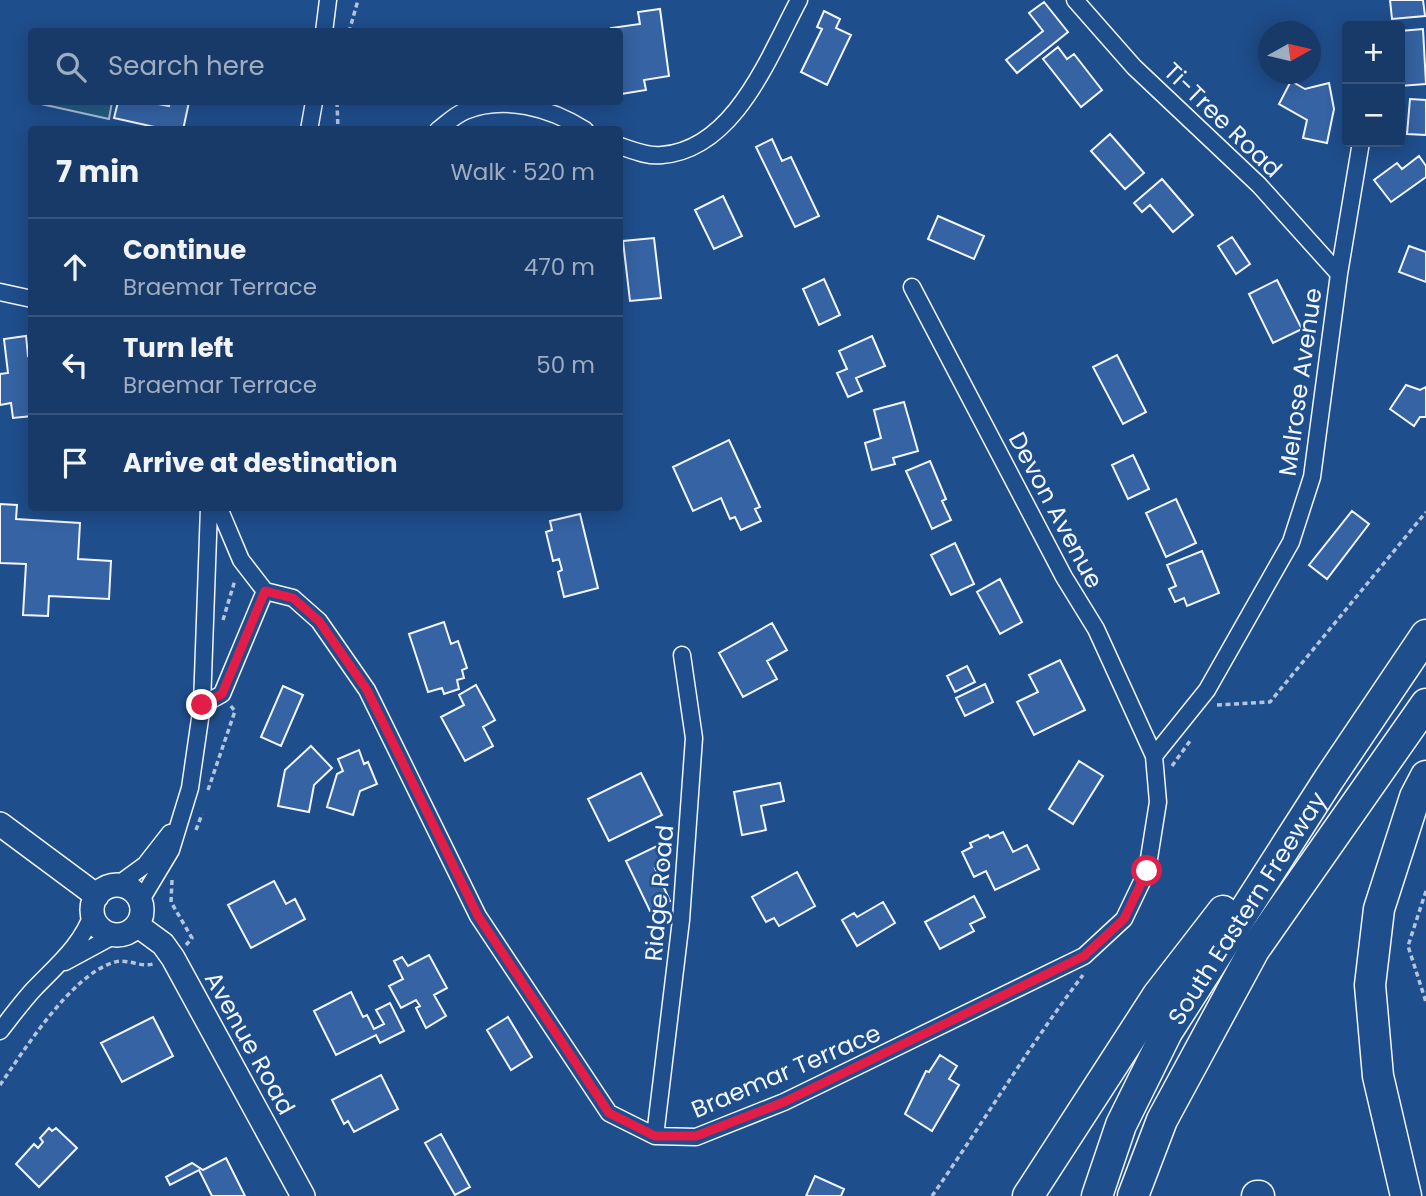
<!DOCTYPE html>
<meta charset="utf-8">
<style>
body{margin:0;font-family:Poppins,sans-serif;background:#244571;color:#f1f3f6}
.controls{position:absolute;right:21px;top:21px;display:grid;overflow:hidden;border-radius:7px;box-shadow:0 4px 18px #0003}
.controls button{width:63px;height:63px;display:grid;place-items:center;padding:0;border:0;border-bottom:2px solid #36547d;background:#173a69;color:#f1f3f6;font:35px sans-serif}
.compass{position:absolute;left:1258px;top:21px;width:63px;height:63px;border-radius:50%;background:#173a69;box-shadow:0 4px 18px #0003;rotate:82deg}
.stop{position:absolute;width:21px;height:21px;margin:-16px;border:5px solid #e11d48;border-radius:50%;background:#fff}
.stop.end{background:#e11d48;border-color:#fff;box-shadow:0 2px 7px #0008}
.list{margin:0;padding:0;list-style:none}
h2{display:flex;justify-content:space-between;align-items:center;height:91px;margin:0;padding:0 28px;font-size:30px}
h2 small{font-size:23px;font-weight:400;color:#9eadc0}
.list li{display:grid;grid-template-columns:46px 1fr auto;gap:21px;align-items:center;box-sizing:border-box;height:98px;padding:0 28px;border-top:2px solid #36547d}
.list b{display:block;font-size:26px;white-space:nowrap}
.list p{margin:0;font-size:23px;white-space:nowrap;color:#9eadc0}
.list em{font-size:23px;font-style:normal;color:#9eadc0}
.icon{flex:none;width:38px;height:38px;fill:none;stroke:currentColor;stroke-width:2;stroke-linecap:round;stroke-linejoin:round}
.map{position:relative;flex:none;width:1426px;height:1196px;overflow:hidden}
.search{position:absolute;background:#173a69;box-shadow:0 4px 18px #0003;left:28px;top:28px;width:595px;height:77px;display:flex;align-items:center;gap:18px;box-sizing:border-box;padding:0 24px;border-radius:7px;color:#9eadc0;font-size:26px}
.panel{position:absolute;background:#173a69;box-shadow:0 4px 18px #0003;left:28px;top:126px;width:595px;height:385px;border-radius:7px}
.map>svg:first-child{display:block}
</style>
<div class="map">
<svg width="1426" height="1196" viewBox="0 0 1426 1196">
<rect width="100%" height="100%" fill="#1f4e8c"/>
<path fill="#245a82" stroke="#a8bbd7" stroke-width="2" d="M32,102H112L109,119Z"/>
<path fill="#3563a3" stroke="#f2f6ff" stroke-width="2" d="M1390,0H1423L1425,16L1392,19Z
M1044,2L1068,32L1017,73L1006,60L1043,31L1029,13Z
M660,9L669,76L644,80L646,90L621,94L620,32H612L611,28L640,24L638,12Z
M824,11L840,19L836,28L851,35L827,85L801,72L822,29L817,27Z
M1423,29L1426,84L1400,86V31Z
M1058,47L1067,59L1074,54L1102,90L1081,107L1043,59Z
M1291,81L1305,89L1329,83L1334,109L1327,143L1303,138L1307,120L1279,104Z
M1410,99L1426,100V135L1407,134Z
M118,102H148L169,106L170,102H189L183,130H168L114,118Z
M1110,134L1144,173L1125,189L1091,151Z
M772,139L782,161L791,157L819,216L795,227L756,147Z
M1419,156L1426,166V177L1391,202L1374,180L1397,163L1402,169Z
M1162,179L1193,215L1173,232L1150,205L1142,212L1134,203Z
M723,196L742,236L714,249L695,210Z
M938,216L984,236L974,259L928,239Z
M1232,237L1250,264L1236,274L1218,246Z
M654,238L661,298L630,301L623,241Z
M1409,246L1426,252V282L1399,272Z
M824,279L840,315L819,325L803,289Z
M1277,280L1302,329L1273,343L1249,294Z
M26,336L28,356L32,355V416L13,418L11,403L0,405V374L8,373L4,339Z
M872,336L885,366L856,378L862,391L848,397L837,373L847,369L839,351Z
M1117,355L1146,412L1123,424L1093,367Z
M1406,385L1420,390L1426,387V417H1420L1414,426L1390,409Z
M904,402L918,451L893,458L895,464L872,470L865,443L881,438L874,410Z
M729,440L760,507L755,509L761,521L741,530L735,517L730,519L721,498L693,511L673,467Z
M1133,455L1149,489L1128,499L1112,465Z
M930,461L946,499L942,501L951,520L932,529L906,471Z
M1176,499L1196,543L1166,557L1146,513Z
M0,504L17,505L16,519L80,523L78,559L111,561L109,599L49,596L48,616L23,615L26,564L0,563Z
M1352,511L1369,524L1327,579L1309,565Z
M580,514L598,588L564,597L558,572L562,570L559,559L553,561L546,532L552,530L550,521Z
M955,543L974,584L951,595L931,555Z
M1202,551L1219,593L1187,606L1184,598L1175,602L1169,589L1176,586L1167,565Z
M1000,579L1022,622L1000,634L977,592Z
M444,622L451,644L458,641L467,668L462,670L464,678L457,680L459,689L444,694L442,688L428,692L409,634Z
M772,623L787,650L767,661L777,679L743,697L719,653Z
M1060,660L1085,710L1034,735L1017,702L1038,692L1029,675Z
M967,666L975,682L955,692L947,676Z
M985,684L993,702L965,716L956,698Z
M476,685L495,720L483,727L493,746L465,761L441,717L464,705L459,695Z
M283,686L303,695L281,746L261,737Z
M311,746L332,768L314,785L309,812L278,806L285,770Z
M359,750L364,764L368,762L377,784L360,791L353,815L327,807L337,774L343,771L338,759Z
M1079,761L1103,776L1073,824L1049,809Z
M641,773L662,815L609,841L588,799Z
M780,783L784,801L761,806L766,830L742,835L734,792Z
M1003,832L1013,852L1027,845L1039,869L995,890L986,871L974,877L962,852L972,847L970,843L988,835L990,838Z
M657,846L665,863L655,868L670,901L650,911L626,861Z
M797,872L815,906L779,926L774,918L766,922L752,897Z
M274,881L286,904L295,899L305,919L251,948L228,905Z
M974,896L985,917L970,924L974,931L940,949L925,922Z
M883,902L895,923L857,946L842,920L854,913L857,917Z
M429,955L447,988L434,995L446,1016L426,1028L416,1008L420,1006L416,1000L401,1008L389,986L403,979L394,961L402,957L408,966Z
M351,992L363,1017L367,1015L374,1029L384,1024L376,1010L390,1003L404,1031L380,1043L376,1035L336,1055L314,1011Z
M153,1017L173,1056L122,1082L101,1043Z
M508,1017L532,1057L511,1070L487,1030Z
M940,1055L957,1066L949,1079L959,1085L932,1131L905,1114L926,1071L929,1072Z
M381,1075L398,1109L354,1132L348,1121L344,1124L332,1100Z
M49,1128L52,1131L56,1128L77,1148L39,1187L16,1164L34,1144L38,1148L43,1142L40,1138Z
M441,1134L470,1187L455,1195L425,1143Z
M226,1158L245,1196H212L199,1170L170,1185L166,1177L192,1163L203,1170Z
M815,1176L844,1189L841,1196H806Z"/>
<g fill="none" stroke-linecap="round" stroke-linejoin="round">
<g stroke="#f2f6ff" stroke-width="19">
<path id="street" d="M1075,0L1134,67L1259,185L1339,274
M324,32L328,0
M309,130L314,102
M438,130C446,124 455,115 465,111C504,95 551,108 585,130
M620,146C632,150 648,157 662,155C735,149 769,56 799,0
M0,292L32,299
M219,508L241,560L265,591
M202,705L222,694L265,591L293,598L319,621L367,690L478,916L609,1113L655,1136L696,1137L784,1102L1084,956L1124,919L1147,871L1158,802L1154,756L1096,629L1064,577L912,287
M1154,756L1207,690L1291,542L1312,477L1339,274L1361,142
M119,884L145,865L170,833
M141,900L171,850L190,788L202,705L209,508
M65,962L115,935
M0,1031C11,1017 22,1002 34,989C57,965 82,945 93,912
M655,1136L681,920L694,738L682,655"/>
</g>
<g stroke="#f2f6ff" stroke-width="26">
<path id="secondary" d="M0,824L97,896
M92 910a25 25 0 1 1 50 0a25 25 0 1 1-50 0Z
M137,925L163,944L173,958L303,1196"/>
</g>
<g stroke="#f2f6ff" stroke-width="33">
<g id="highway">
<path d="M1028,1196L1158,995L1223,911"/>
<path id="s1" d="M1097,1196L1121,1125L1167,1032L1329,779L1426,635"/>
<path d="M1133,1196L1162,1120L1254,950L1426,704"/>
<path d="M1257,1196H1259"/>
<path d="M1406,1196L1378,1076L1370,985L1379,909L1415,797L1426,776"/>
</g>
</g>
<path stroke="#b3c4dc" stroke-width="3.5" stroke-dasharray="5 3.5" stroke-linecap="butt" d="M349,32L358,0
M337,102L338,130
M223,620L235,580
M1217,705L1270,702L1426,512
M1172,766L1190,741
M208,790L235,711L230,705
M196,830L202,814
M172,880L171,902L192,938L186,945
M1426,891L1408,946L1426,1002
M0,1085C25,1049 70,977 112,963C127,957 139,968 153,964
M932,1196C983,1123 1029,1046 1083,975"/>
<use href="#street" stroke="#1f4e8c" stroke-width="16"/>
<use href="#secondary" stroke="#1f4e8c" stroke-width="23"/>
<use href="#highway" stroke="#1f4e8c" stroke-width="30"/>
</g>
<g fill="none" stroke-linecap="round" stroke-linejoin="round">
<path stroke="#e11d48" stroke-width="9" d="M202,705L222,694L265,591L293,598L319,621L367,690L478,916L609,1113L655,1136H696L784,1102L1084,956L1124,919L1147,871"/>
</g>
<g text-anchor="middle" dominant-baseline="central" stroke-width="5" stroke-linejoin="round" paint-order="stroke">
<g font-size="24" fill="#f2f6ff" stroke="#1f4e8c">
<text transform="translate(1223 120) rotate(44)">Ti-Tree Road</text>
<text transform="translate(1300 382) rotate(-82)">Melrose Avenue</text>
<text transform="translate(1056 510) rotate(62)">Devon Avenue</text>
<text transform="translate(659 893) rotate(-85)">Ridge Road</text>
<text stroke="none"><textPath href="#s1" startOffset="326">South Eastern Freeway</textPath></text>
<text transform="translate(250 1043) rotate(61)">Avenue Road</text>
<text transform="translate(786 1071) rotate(-23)">Braemar Terrace</text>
</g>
</g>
</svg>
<div class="controls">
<button>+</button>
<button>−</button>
</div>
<svg class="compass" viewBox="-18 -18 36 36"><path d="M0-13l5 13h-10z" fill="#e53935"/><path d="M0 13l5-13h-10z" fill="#9eadc0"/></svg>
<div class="stop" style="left:1147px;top:871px"></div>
<div class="stop end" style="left:202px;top:705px"></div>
<div class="search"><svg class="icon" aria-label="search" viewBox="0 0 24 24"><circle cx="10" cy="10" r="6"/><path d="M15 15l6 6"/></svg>Search here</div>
<section class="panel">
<h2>7 min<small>Walk · 520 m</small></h2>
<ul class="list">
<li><svg class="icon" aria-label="ahead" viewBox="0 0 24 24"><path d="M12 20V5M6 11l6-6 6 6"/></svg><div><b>Continue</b><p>Braemar Terrace</p></div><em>470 m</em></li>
<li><svg class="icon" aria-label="left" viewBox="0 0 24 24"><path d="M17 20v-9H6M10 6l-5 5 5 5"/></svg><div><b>Turn left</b><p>Braemar Terrace</p></div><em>50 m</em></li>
<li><svg class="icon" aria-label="arrive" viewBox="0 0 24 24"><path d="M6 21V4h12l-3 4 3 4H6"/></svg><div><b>Arrive at destination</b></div></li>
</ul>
</section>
</div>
